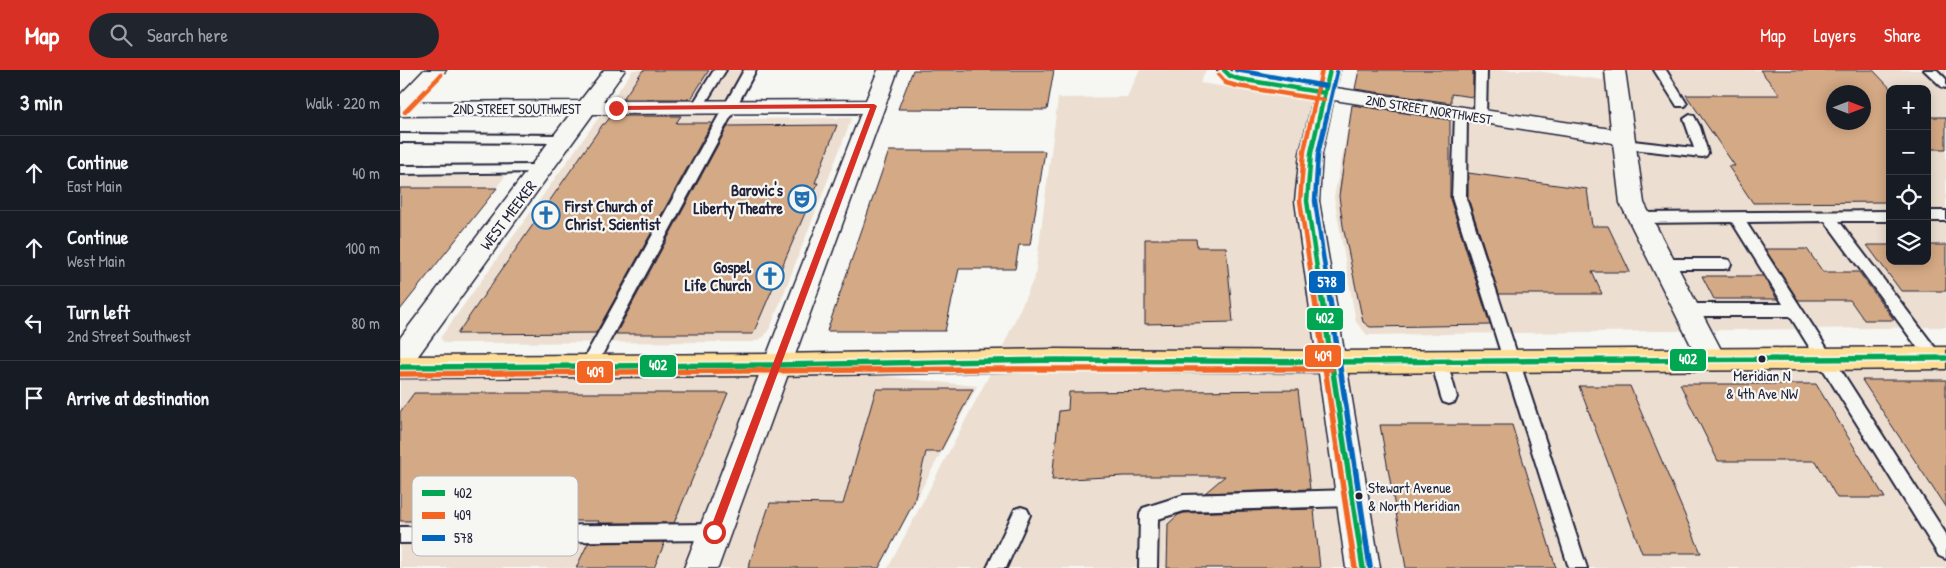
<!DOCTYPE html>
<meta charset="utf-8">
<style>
body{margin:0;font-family:"Patrick Hand",sans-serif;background:#20242c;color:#f1f3f6}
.controls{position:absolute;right:15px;top:15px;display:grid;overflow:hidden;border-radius:10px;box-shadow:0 2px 12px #0003}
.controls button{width:45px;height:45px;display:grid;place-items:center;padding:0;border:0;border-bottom:1px solid #363941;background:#171b24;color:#f1f3f6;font:25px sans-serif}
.compass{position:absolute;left:1426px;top:15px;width:45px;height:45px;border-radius:50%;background:#171b24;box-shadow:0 2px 12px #0003;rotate:90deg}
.stop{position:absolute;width:15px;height:15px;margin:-11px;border:4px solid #d93025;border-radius:50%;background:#fff}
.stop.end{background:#d93025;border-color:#fff;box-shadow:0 1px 5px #0008}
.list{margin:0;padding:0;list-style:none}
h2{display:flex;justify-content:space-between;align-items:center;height:65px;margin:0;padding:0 20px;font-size:21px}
h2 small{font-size:16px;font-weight:400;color:#9ea1a6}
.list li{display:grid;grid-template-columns:32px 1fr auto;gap:15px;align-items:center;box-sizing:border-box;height:75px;padding:0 20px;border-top:1px solid #363941}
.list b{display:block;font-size:19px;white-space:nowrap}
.list p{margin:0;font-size:16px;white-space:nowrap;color:#9ea1a6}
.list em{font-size:16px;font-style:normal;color:#9ea1a6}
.icon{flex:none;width:28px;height:28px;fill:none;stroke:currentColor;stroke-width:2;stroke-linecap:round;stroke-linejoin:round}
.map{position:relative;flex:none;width:1546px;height:498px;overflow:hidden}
header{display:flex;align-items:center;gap:30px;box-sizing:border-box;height:70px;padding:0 25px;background:#d93025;color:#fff}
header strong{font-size:24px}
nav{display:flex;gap:28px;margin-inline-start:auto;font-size:18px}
.search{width:350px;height:45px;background:#20242c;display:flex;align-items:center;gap:12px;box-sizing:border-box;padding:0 18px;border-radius:28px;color:#9ea1a6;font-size:19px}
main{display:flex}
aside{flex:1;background:#171b24}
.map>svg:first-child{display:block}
</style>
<header>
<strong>Map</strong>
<div class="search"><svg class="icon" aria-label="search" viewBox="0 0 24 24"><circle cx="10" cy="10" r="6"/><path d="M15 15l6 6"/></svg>Search here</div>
<nav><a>Map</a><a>Layers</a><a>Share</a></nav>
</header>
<main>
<aside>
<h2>3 min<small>Walk · 220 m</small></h2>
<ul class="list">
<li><svg class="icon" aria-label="ahead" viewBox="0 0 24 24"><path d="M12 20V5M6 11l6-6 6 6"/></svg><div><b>Continue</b><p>East Main</p></div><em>40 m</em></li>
<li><svg class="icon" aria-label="ahead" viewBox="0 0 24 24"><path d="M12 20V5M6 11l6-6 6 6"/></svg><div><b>Continue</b><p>West Main</p></div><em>100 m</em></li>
<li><svg class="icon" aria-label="left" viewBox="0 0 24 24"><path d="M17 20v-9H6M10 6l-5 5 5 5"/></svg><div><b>Turn left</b><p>2nd Street Southwest</p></div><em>80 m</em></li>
<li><svg class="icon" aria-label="arrive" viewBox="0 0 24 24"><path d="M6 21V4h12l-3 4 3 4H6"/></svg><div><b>Arrive at destination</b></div></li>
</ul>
</aside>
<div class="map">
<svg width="1546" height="498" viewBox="0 0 1546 498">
<rect width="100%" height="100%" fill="#f6f6f2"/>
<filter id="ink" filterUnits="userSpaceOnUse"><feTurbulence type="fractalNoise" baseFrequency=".02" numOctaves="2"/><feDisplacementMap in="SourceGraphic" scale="10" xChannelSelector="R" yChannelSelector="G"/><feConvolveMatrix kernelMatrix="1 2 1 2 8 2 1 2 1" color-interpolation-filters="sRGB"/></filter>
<g filter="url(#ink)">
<path fill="#ecdfd1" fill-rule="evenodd" d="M233,0H345L319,49L452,48L371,256L364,267L353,272L45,273L40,268Z
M740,0H806L800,13L923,31L911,83L931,292L1546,288V498H488L596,292L635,206L658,28L727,27Z
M960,0H1129L1203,10L1202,0H1546V257L967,265L956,252L934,127ZM1490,19H1527V191H1490ZM1434,22H1464V52H1434Z
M106,105L47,181L0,240V106Z
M376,295L577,316L479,498H0V297Z"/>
<path fill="#d4a985" stroke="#22223b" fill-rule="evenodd" d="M243,0H309L291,29H223Z
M513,0H654L647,40L498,39Z
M959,0H1073V27L1051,24V33L955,19Z
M1360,0H1473L1491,19L1490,132L1353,133L1328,96H1335L1286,25H1380ZM1434,22H1464V52H1434Z
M952,35L1050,50V129L1090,255L970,257L963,252L943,156L939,126Z
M211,46H281L276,53H312L196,263L57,264L203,54H205Z
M1527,47H1546V79H1527Z
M437,55L415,113H418L353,264H216L328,56Z
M489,81H645L630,175H619L615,199H559L545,261H427Z
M1068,103L1187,119L1192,156H1208L1230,202H1192L1202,224H1099L1068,128Z
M0,118H97L0,240Z
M745,169H796L797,177H826L833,252L745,254Z
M1467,175H1490V191H1527V175H1546V221H1501Z
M1365,179H1407L1423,202H1459L1494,250H1464L1450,230H1398Z
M1302,206H1363L1377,229H1314Z
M1462,310H1546V438Z
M1280,314H1416L1485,428H1437L1416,391H1318Z
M1179,316H1230L1301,483H1242Z
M476,319H573L540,382H526L514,432L479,498H348L370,433L443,434Z
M898,320L910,419L805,423L825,406H724L652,410L659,341L668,340L669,322Z
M14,323H328L274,453H198L199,451H0V342Z
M980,355H1112L1156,498H1006Z
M912,439L914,440L920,498H767L768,454L778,445L784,443Z
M265,472L254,498H176L188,473Z"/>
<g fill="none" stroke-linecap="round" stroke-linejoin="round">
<g stroke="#22223b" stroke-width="4">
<path id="lane" d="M314,0H326L301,40H293L291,37Z
M344,0H356L194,300L188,302L182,300L180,296L182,292Z
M818,0H830L842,9L836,12C828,11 823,6 818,0Z
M1075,0H1087L1086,47L1080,51L1074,47Z
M1254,0H1266L1287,34L1285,36H1277Z
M1524,0H1537L1546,9V18L1542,17Z
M1061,40L1067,44L1066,128L1187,498H1169L1052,128L1055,44Z
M1290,45L1294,46L1300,57L1308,83L1306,86L1302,87L1224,78L1218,74L1224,70L1294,78L1284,49Z
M0,64L164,65L170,69L164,73L0,72Z
M141,95L146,96L147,99L146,102L0,104V96Z
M1490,141V151H1439L1540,284L1542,288L1540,292L1534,294L1528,292L1425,151L1346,152L1546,464V489L1539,486L1390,246H1287L1282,244L1280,240L1282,236L1287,234H1383L1332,152L1239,153L1234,151L1232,148L1234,145L1239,143Z
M1527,141H1546V151H1527Z
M1263,189H1324L1329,190L1331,194L1329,198L1324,199H1263L1258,198L1256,194L1258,190Z
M1039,285L1045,287L1047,291L1057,327L1055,332L1049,334L1043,332L1041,327L1031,291L1033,287Z
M952,420L958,422L961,428L958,434L952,436L784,441L758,449L757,498H739L740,444L743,438L784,425Z
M621,437L627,439L630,445L606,498H587L615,439Z
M314,454L320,456L323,462L320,468L314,470L0,473V457Z"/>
</g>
<g stroke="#22223b" stroke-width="3">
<path id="street" d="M204,0H225L203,31L466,30L478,0H498L318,498H284L461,43L193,44L10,297L0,300V268L170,44L0,46V32L180,31Z
M1205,0H1225L1244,133L1326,289L1322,297L1312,300L1302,297L1220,133L1213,73L836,15L829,13L826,9L829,5L836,3L1211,59Z"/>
</g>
<g stroke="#22223b" stroke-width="3">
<path id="secondary" d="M24,0H46L8,42L0,43V25Z
M920,0H940L922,83L919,131L980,498H946L895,131L900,83Z"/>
</g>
<g stroke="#22223b" stroke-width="3">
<path id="primary" d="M1546,277V299L931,303L656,301L376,306L0,308V286L376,284L656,279L931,281Z"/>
</g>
<use href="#lane" fill="#f6f6f2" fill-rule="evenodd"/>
<use href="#street" fill="#f6f6f2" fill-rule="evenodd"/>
<use href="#secondary" fill="#f6f6f2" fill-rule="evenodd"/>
<use href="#primary" fill="#fedd96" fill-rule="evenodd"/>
<g stroke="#f6f6f2" stroke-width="8">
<path id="bus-1-far1" d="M824,0L830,6L839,9L925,23
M920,218L907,131L911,83L930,0"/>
</g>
<g stroke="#f6f6f2" stroke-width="9">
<path id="bus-1" d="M920,217L963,498
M0,297L376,295L656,290L931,292L1546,288"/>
</g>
<g stroke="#f6f6f2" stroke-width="8">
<path id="bus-2-far1" d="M819,5L826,13L837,16L924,30
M5,42L41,5
M913,218L900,131L904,81L922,0"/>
</g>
<g stroke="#f6f6f2" stroke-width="9">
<path id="bus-2" d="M913,217L955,498
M0,304L582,299H931"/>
</g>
<g stroke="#f6f6f2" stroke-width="8">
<path id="bus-3-far1" d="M836,0L926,16
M928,218L915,131L918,84L937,2"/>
</g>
<g stroke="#f6f6f2" stroke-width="9">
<path id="bus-3" d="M928,217L970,497"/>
</g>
<use href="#bus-1-far1" stroke="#00a651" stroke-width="4.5"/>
<use href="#bus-1" stroke="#00a651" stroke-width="5.5"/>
<use href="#bus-2-far1" stroke="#f26522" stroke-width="4.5"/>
<use href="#bus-2" stroke="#f26522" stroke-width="5.5"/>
<use href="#bus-3-far1" stroke="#0065bd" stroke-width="4.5"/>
<use href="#bus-3" stroke="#0065bd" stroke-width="5.5"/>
</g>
</g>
<path fill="#d93025" d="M474,34L477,36L319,462L314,467L309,462L470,38L216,40L213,38L216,36Z"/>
<defs>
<g id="theatre-ring" transform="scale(1.4375)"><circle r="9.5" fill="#f6f6f2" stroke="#1f6fb2" stroke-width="1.5"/><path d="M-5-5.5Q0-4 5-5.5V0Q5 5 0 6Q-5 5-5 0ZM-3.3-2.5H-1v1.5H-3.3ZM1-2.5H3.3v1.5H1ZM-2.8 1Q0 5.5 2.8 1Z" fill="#1f6fb2"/></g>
<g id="church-ring" transform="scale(1.4375)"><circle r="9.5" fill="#f6f6f2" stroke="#1f6fb2" stroke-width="1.5"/><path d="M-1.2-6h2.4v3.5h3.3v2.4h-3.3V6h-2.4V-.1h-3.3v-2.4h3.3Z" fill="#1f6fb2"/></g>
</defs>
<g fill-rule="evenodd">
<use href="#theatre-ring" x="402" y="129"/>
<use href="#church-ring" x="146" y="145"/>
<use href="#church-ring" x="370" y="206"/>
</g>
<g fill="#22223b" stroke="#f6f6f2" stroke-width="2">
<circle cx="1362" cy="289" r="4.5"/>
<circle cx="959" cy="426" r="4.5"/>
</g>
<g text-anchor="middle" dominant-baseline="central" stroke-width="4.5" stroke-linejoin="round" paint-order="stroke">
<g font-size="14" fill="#22223b" stroke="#f6f6f2">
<text x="117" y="38">2ND STREET SOUTHWEST</text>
<text transform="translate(1029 39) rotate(9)">2ND STREET NORTHWEST</text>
</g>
<g font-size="15" fill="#22223b" stroke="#f6f6f2">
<text x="1362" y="305">Meridian N<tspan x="1362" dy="18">&amp; 4th Ave NW</tspan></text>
<text x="968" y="417" text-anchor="start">Stewart Avenue<tspan x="968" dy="18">&amp; North Meridian</tspan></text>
</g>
<g font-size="16" font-weight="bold" fill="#22223b" stroke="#f6f6f2" text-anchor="end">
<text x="383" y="120">Barovic's<tspan x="383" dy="18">Liberty Theatre</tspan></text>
<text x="165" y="136" text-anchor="start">First Church of<tspan x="165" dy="18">Christ, Scientist</tspan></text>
<text x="351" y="197">Gospel<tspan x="351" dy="18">Life Church</tspan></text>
</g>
<g font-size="16" fill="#22223b" stroke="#f6f6f2">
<text transform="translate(108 145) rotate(-53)">WEST MEEKER</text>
</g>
</g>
<rect x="12" y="406" width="166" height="80" rx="8" fill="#f6f6f2" stroke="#b6b6bb" stroke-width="1"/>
<rect x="22" y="420" width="23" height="6" fill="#00a651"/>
<rect x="22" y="442" width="23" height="7" fill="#f26522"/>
<rect x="22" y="465" width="23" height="6" fill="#0065bd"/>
<g font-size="14" fill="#22223b">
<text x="54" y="428">402</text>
<text x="54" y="450">409</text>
<text x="54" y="473">578</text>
</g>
<g stroke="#f6f6f2" stroke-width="2">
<rect x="908" y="200" width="38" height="24" rx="5" fill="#0065bd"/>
<rect x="906" y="237" width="38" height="24" rx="5" fill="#00a651"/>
<rect x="904" y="274" width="38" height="24" rx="5" fill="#f26522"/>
<rect x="1269" y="278" width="38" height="24" rx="5" fill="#00a651"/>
<rect x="239" y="284" width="38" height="24" rx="5" fill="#00a651"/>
<rect x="176" y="290" width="38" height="24" rx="5" fill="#f26522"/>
</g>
<g font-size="14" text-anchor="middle" font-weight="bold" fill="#fff">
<text x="927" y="217">578</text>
<text x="925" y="253">402</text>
<text x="923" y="291">409</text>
<text x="1288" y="294">402</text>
<text x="258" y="300">402</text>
<text x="195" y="307">409</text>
</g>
</svg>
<div class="controls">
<button>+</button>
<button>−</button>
<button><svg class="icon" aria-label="locate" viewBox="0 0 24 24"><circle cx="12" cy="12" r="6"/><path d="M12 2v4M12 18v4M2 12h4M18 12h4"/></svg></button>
<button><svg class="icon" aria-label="layers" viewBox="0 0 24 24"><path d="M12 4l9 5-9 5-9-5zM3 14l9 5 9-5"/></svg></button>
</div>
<svg class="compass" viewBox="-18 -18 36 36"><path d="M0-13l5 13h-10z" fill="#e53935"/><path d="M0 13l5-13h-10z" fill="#9ea1a6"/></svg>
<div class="stop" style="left:314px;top:462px"></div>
<div class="stop end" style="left:216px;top:38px"></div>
</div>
</main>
